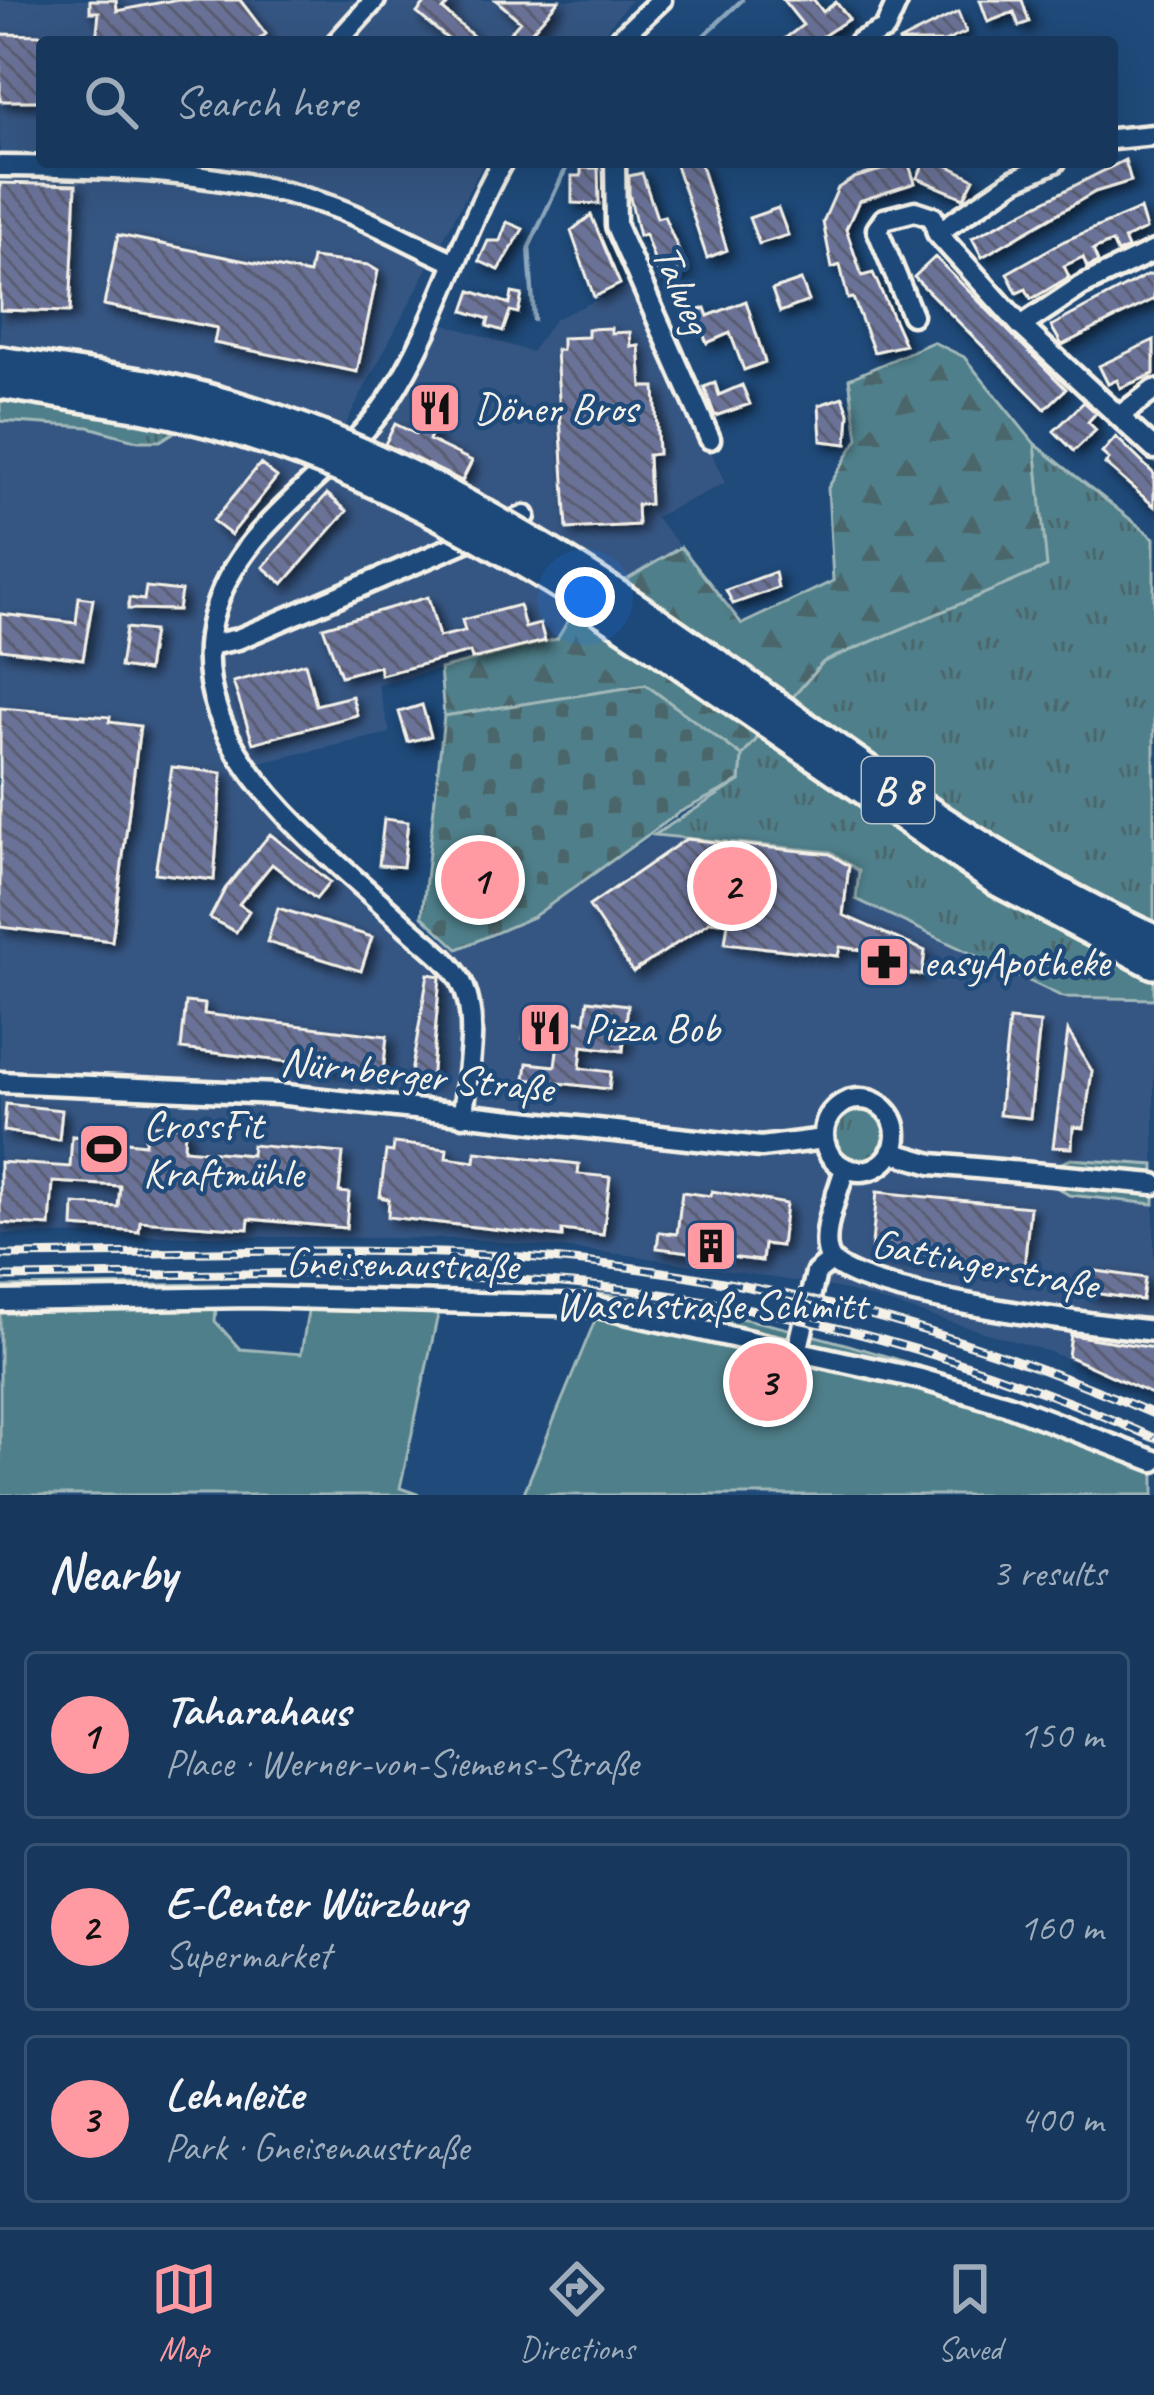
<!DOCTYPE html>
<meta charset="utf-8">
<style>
body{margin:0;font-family:Caveat,sans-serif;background:#244365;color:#f1f3f6}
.you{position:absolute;left:585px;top:597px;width:42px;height:42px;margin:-30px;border:9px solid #fff;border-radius:50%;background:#1a73e8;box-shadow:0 0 0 18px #1a73e833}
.badge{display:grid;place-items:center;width:78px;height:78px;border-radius:50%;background:#ff9aa2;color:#111;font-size:39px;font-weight:700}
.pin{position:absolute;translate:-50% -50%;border:6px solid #fff;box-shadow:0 3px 12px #0006}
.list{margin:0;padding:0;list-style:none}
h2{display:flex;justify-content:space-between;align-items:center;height:156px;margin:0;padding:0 48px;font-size:51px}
h2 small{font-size:39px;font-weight:400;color:#9eacbb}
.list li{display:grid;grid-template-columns:78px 1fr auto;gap:36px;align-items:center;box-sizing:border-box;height:168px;margin:0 24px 24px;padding:0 24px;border:3px solid #365272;border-radius:12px}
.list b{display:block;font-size:45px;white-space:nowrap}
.list p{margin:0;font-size:39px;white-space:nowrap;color:#9eacbb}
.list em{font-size:39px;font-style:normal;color:#9eacbb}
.icon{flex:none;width:66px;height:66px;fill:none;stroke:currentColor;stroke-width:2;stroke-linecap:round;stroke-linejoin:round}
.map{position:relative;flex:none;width:1154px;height:1495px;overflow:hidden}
.search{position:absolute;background:#17385c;box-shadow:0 12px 48px #0002;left:36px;right:36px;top:36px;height:132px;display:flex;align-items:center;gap:30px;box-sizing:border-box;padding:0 42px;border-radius:12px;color:#9eacbb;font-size:45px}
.sheet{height:732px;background:#17385c}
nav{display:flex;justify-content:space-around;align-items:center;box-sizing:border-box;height:168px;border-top:3px solid #365272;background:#17385c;font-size:33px;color:#9eacbb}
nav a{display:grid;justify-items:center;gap:6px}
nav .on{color:#ff9aa2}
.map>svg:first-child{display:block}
</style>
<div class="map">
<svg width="1154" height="1495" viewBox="0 0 1154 1495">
<defs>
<pattern id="grass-tufts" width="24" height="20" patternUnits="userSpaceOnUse" patternTransform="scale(3)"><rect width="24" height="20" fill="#4f7f8a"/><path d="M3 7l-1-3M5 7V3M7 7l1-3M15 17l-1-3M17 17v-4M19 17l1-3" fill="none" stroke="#4c666b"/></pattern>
<pattern id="forest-firs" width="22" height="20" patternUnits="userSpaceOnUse" patternTransform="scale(3)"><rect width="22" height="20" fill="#4f7f8a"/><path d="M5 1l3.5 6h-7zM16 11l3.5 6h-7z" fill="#4c666b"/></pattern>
<pattern id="cemetery-stones" width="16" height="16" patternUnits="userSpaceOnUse" patternTransform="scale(3)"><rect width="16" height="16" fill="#4f7f8a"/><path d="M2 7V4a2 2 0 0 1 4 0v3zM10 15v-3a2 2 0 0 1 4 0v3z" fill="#4c666b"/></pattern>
<pattern id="building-back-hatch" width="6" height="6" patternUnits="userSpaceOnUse" patternTransform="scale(3)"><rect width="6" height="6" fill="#6a7298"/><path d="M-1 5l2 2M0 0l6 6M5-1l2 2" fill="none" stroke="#5a5d6f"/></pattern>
<filter id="shadow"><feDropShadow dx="5.5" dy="5.5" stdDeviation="6" flood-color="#0009"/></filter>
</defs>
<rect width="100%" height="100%" fill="#1f4a7a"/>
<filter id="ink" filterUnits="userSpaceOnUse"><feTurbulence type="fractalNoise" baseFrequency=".00833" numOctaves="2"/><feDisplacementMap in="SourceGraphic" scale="24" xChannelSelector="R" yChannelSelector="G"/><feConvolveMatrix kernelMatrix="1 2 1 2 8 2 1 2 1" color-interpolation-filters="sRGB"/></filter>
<g filter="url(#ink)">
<path fill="#365683" d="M0,0H631L596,42H42V162H484L308,495L439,322L531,352L555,319L635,283L725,483L655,517L681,547L573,612L557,639L378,685L390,733L259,763L278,817L458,950L494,937L654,835L831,852L1063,997L1154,999V1165L1071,1159L1069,1195L1154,1204V1396L1050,1352L838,1288L629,1255L471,1239L0,1234Z"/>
<path fill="url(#grass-tufts)" stroke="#a2b8b9" stroke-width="3" d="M0,398L176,431L160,441H138L89,427L0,421Z
M1035,444L1154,538V999L1063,997L856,899L859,871L831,852L654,835L740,781L742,756L823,662L1046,567Z
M835 1134a25 25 0 1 1 50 0a25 25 0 1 1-50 0Z
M1071,1159L1154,1165V1204L1069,1195L1035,1174Z"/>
<path fill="url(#forest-firs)" stroke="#a2b8b9" stroke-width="3" d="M933,342L964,357L1035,444L1047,567L823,662L742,756L646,685L444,716L440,669L557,639L573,612L681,547L742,624L833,581L828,488L858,438L849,379Z"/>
<path fill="url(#cemetery-stones)" stroke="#a2b8b9" stroke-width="3" d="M646,685L742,756L740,781L680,812L533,917L458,949L422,916L444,716Z"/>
<path fill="#4f7f8a" stroke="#a2b8b9" stroke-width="3" d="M218,1284L215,1321L240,1349L301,1354L309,1305L439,1310L400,1488L420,1495H0V1287Z
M600,1294C791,1317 976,1380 1154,1452V1495H523L598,1313Z"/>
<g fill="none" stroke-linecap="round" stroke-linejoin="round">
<path stroke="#8ca7be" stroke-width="4.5" d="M697,42L742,0
M534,320L529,247L569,162"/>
</g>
<path fill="url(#building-back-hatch)" stroke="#f4f1e8" stroke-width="3" filter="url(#shadow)" d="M90,0H116L117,11L173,0H240L266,34L256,42H96L99,12H90Z
M428,0H452L443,10L480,42H451L417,13Z
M496,0H559L522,42H502L520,21Z
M783,0H814L823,12L836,2L849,19L814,42H780L803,25Z
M980,0H1022L1029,22L1019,26L1014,12L988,22Z
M958,12L966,32L944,42H898Z
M0,34L42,35L40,101H0Z
M1125,160L1131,181L1095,192L982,257L972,238Z
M675,162H700L727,250L707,258Z
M908,162L915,183L859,201L846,229L862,276L873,273L905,345L874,352L853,298L848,299L840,265L832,268L823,222L838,188L854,178Z
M925,162H941L974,179L964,198L917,178Z
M581,168H598L599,204L572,203V176H581Z
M642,173L657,218L664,216L687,270L661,280L645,234L639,236L629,193V176Z
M0,183L76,185L70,312L0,310Z
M778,208L788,235L759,244L749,218Z
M1140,209L1146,229L1124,239L1128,248L1117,253L1112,242L1093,250L1098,262L1087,267L1083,257L1064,266L1069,277L1042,293L1031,299L1026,289L1017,293L1007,273L1064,241Z
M591,215L620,284L594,297L571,231Z
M507,222L523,229L499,270L479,261L488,241H500Z
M118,235L309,274L312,258L368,265L378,271L357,372L214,343L217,328L104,305Z
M935,257L1066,389L1045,409L914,277Z
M1147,275H1154V299L1062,345L1051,326Z
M801,280L809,301L780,312L772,290Z
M471,291L510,304L512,293L522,295L518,313L510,311L503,331L487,326L489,319L464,311Z
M746,301L765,362L744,370L730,333L707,343L694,312L705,308L708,316Z
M611,328V333L630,332L631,347L639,346L642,387H655L658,454L648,455L650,504L637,505L638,525L567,529L556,350H562V338L588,337V329Z
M1154,340V374L1120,388L1117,380L1108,384L1099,366Z
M715,383L719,395L742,385L750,404L715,416L704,387Z
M433,393L447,399L429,440L472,461L462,481L385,444L395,424L416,434Z
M843,397L849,413L847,444L821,441L819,405Z
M1084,402L1096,413L1088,422L1096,430L1074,451L1054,431Z
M1116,437L1154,474V506L1105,464L1109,459L1102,453Z
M260,464L277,477L231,535L213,521Z
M327,494L347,511L283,584L263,567Z
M775,572L778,588L733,604L726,590Z
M146,587L181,591L178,610L128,609L129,598L144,600Z
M79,597L93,599L83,659L0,649V614L76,623Z
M428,597L439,637L465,631L462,620L519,605L525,628L540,624L545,641L472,659L470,652L381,675L379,666L341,676L323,627Z
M126,628L153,631L147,671L120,667Z
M305,663L316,705L352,696L357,715L253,743L233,682Z
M422,705L431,736L408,742L399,712Z
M0,708L110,717L109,722L140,726L112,941L0,927Z
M172,767L222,773L214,880L155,873Z
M384,819L408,822L403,867L379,865Z
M270,834L330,882L316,899L272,864L239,904L249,911L236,932L210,918L225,889Z
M686,839L830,854L849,866L843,915L925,951L922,975L875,970L877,952L840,947L838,956L725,943L728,923L711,921L633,972L589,906Z
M463,866L501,870L498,894L460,890Z
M278,908L372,937L361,971L267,942Z
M428,974L440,976L431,1082L410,1079Z
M588,1000L628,1005L623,1051L582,1046L580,1068L611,1072L609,1089L525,1079L527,1063L555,1066L558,1043L523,1039L526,1015L585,1022Z
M186,1002L205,1004L204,1014L387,1036L383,1073L181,1049Z
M1009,1020L1040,1023L1030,1118L999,1115Z
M1068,1031L1092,1071L1084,1128L1073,1127L1072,1148L1053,1147Z
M6,1104L62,1110L59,1140L4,1131Z
M146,1124L185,1127L184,1149L251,1155L252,1145L343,1153L339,1192L349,1193L346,1228L249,1219L248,1229L140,1221L139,1232L73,1227L74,1204L118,1207L120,1186L53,1182L50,1226L0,1223V1162L70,1167L72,1136L145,1144Z
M394,1143L447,1149L446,1158L475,1162L476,1152L579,1164L578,1174L610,1177L603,1235L562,1230V1237L388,1217L389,1199L380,1197L386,1151L393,1152Z
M712,1191L786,1204L781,1246L764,1244L762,1261L657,1248L659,1232L677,1234L682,1192L711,1196Z
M877,1192L1030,1207L1024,1269L871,1254Z
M1090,1270L1145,1278L1142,1300L1086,1292Z
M1071,1335L1154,1348V1395L1068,1356Z"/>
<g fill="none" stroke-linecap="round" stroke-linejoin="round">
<g stroke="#f4f1e8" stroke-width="27">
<path id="minor" d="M337,42L375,0
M616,42L661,0
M859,42L885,29L898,0
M1112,139L1154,135
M615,162L616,226L710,439
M0,166C110,167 222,170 328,205C370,219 412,244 453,262
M1154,251L1081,286L1021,326L1154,449
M912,315L877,229L884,219L915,211L933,217L937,233
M1021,326L937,233L1015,180L1055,162
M1122,414L1154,390
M210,645L238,639L525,516
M0,1082L277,1094L761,1147L824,1139
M824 1135a36 36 0 1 1 72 0a36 36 0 1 1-72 0Z
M463,1116C466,1075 481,1020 461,981C450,960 421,940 404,924C322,846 178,748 213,616C239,520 337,477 389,399C437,326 459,239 502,162
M891,1152L932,1164L1154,1184
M845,1168C839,1191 818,1236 830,1258C852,1296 1102,1325 1154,1331
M0,1301L253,1297L593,1306L921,1379L1008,1405L1154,1461
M798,1348L816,1273L831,1261"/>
</g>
<g stroke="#f4f1e8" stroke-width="36">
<path id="highway" d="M0,361L146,384
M0,384L141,407
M655,620C817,731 974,858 1154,939
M644,639L997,881L1154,964"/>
</g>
<use href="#minor" stroke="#1f4a7a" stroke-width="18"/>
<use href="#highway" stroke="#1f4a7a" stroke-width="27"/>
<g stroke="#f4f1e8" stroke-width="9">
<path id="rail" d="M0,1255C194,1254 390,1243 583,1262C780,1282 973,1336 1154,1414
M0,1277C195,1275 390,1267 584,1285C779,1303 975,1357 1154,1438"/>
</g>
<use href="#rail" stroke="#1f4a7a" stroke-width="4.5" stroke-dasharray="14" stroke-linecap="butt"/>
<g stroke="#f4f1e8" stroke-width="36" stroke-linecap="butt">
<path id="highway-bridge" d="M146,384C333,420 499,515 655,620
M141,407C326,442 489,535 644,639"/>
</g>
<use href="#highway-bridge" stroke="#1f4a7a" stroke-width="27"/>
</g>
</g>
<defs>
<g id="restaurant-square" transform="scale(2.7)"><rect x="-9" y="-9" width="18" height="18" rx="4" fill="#ff9aa2" stroke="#1f4a7a"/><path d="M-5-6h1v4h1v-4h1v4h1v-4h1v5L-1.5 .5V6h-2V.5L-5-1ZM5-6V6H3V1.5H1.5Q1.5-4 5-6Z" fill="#111"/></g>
<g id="pharmacy-square" transform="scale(2.7)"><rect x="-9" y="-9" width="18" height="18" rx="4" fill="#ff9aa2" stroke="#1f4a7a"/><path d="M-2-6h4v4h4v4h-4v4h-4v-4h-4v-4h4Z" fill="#111"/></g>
<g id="stadium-square" transform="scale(2.7)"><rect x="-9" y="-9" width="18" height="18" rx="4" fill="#ff9aa2" stroke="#1f4a7a"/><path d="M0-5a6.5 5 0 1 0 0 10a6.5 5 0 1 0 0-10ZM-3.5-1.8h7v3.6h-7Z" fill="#111"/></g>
<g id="building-square" transform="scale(2.7)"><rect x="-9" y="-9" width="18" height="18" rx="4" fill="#ff9aa2" stroke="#1f4a7a"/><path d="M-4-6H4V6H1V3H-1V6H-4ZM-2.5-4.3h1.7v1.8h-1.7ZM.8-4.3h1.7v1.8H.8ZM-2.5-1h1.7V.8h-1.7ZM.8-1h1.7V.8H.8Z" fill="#111"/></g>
</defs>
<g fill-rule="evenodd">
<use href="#restaurant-square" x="435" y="408"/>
<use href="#pharmacy-square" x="884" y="962"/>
<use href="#restaurant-square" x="545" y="1028"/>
<use href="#stadium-square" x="104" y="1149"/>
<use href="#building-square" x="711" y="1246"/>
</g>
<g text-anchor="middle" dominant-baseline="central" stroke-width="9" stroke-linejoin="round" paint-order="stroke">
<rect fill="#1f4a7a" stroke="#b4bfc7" stroke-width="3" x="862" y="757" width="72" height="66" rx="9"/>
<g font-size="39" font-weight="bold" fill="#f4f1e8">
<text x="898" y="790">B 8</text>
</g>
<g font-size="42" fill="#f4f1e8" stroke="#1f4a7a">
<text transform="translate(682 289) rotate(67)">Talweg</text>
<text transform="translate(417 1075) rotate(6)">Nürnberger Straße</text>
<text transform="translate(402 1264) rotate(1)">Gneisenaustraße</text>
<text transform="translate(985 1264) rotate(11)">Gattingerstraße</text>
</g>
<g font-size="42" fill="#f4f1e8" stroke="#1f4a7a" text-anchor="start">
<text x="474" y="408">Döner Bros</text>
<text x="923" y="962">easyApotheke</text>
<text x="584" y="1028">Pizza Bob</text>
<text x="143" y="1125">CrossFit<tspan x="143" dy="48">Kraftmühle</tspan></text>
<text x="711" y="1305" text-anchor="middle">Waschstraße Schmitt</text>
</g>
</g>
</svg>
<div class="you"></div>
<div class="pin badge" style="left:480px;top:880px">1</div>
<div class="pin badge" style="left:732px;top:886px">2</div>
<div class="pin badge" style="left:768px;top:1382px">3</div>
<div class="search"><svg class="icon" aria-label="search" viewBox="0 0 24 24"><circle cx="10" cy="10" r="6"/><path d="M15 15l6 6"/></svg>Search here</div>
</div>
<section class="sheet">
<h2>Nearby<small>3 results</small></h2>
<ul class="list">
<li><span class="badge">1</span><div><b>Taharahaus</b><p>Place · Werner-von-Siemens-Straße</p></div><em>150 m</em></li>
<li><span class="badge">2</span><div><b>E-Center Würzburg</b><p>Supermarket</p></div><em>160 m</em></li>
<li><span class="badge">3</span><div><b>Lehnleite</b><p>Park · Gneisenaustraße</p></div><em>400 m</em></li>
</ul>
</section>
<nav>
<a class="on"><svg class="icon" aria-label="map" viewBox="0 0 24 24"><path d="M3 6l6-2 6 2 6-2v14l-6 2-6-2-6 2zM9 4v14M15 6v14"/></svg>Map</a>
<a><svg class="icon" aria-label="directions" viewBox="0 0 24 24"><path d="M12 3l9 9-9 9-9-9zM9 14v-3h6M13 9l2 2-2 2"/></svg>Directions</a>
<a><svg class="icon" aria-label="saved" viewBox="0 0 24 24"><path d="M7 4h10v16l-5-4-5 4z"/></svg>Saved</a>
</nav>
